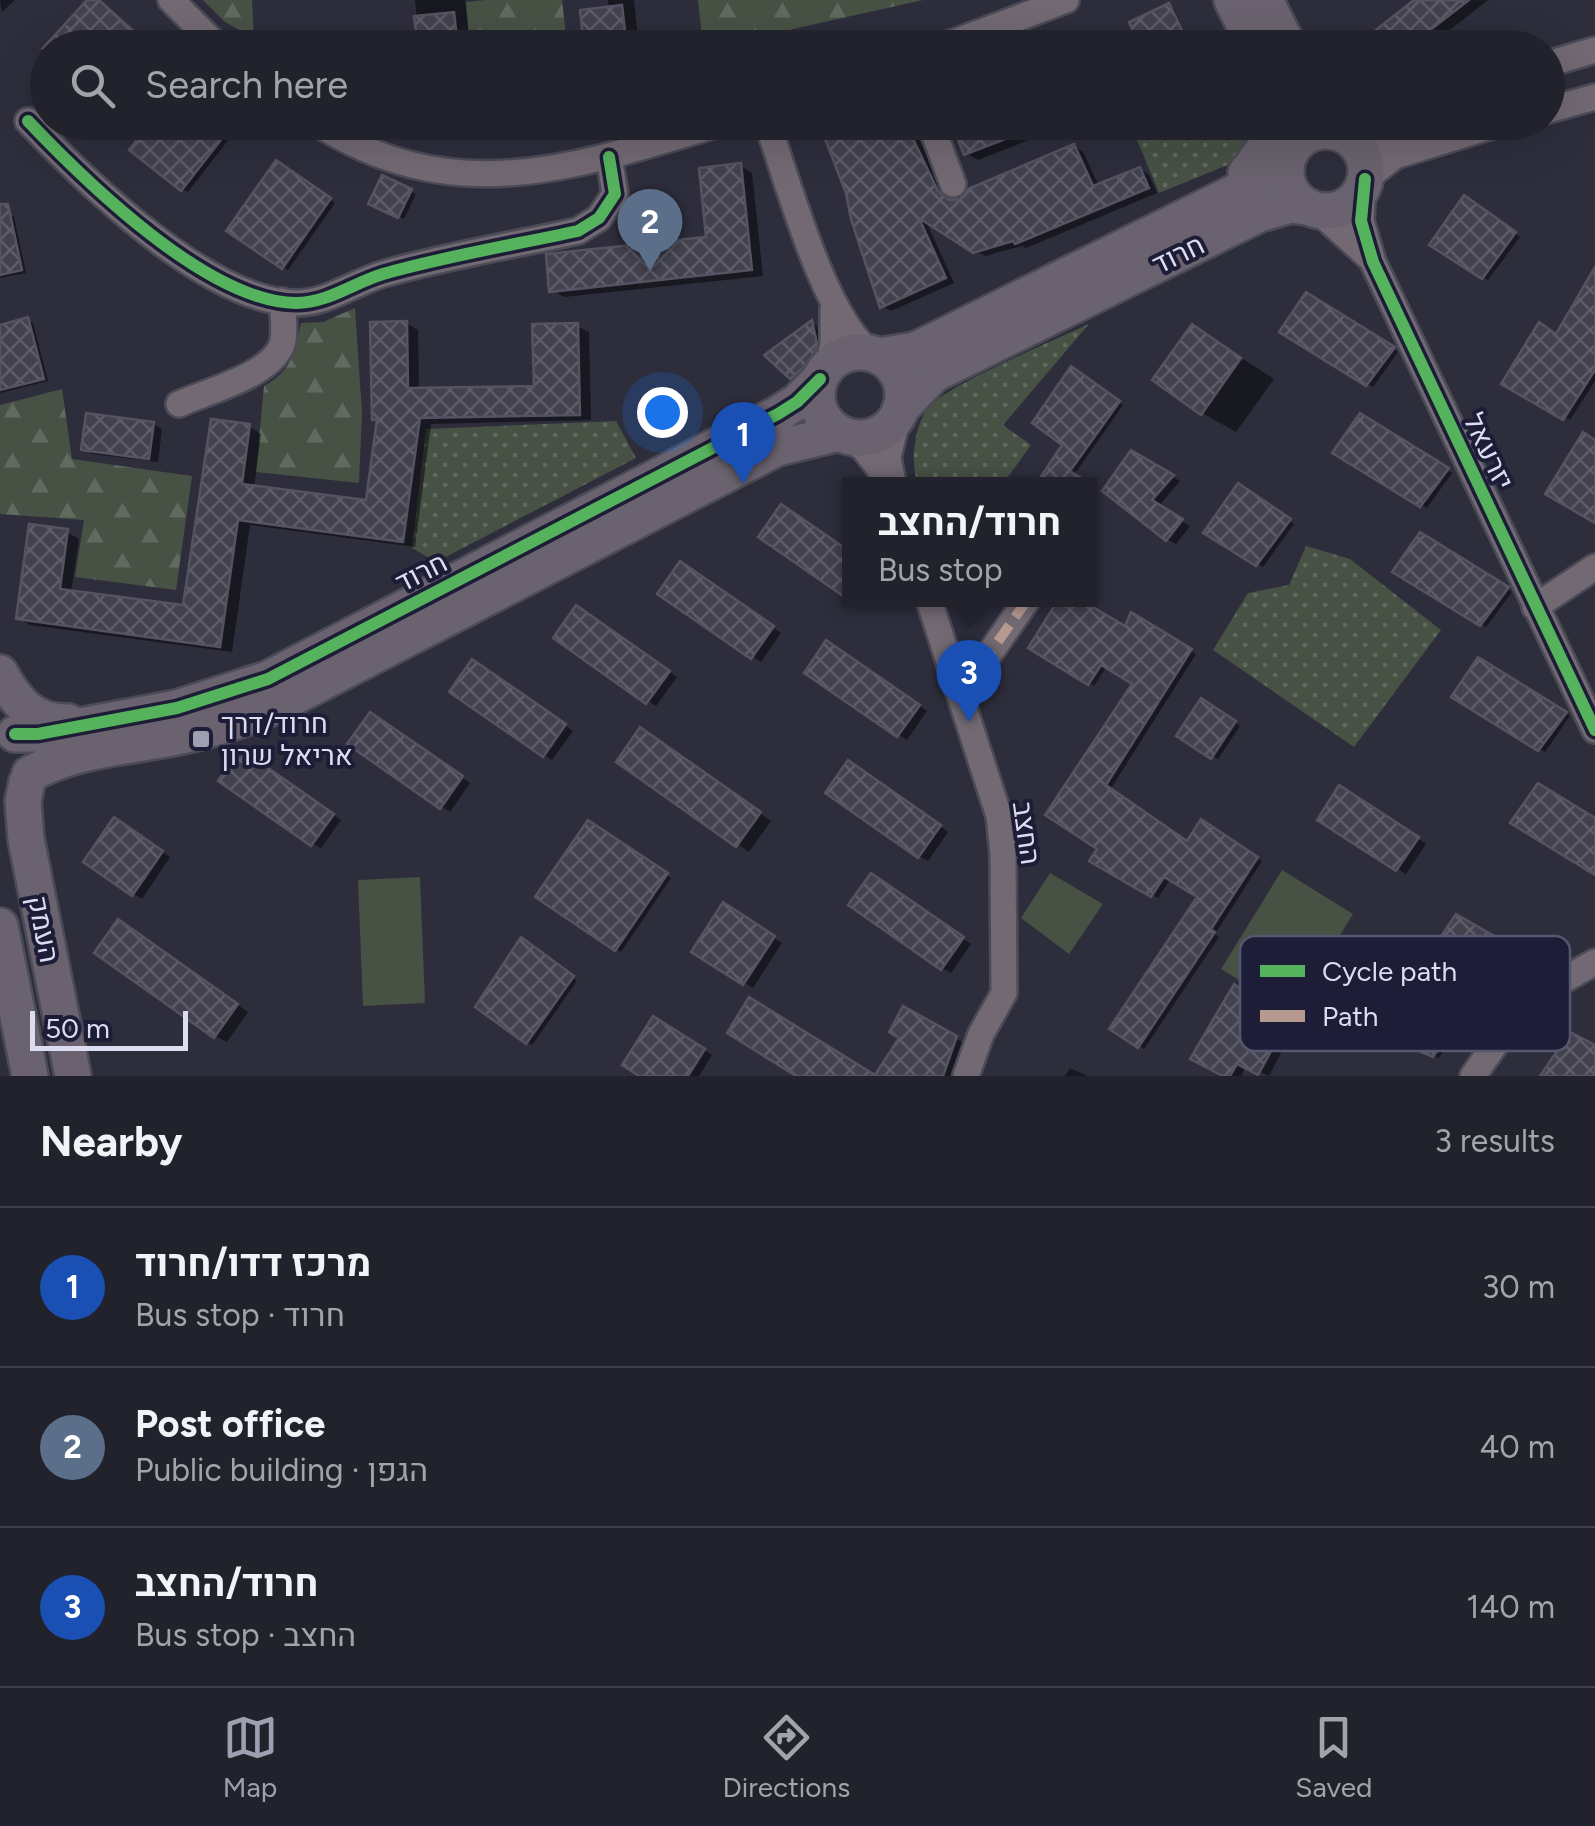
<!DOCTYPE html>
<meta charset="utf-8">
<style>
body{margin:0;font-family:Figtree,Heebo,sans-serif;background:#2a2a35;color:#f1f3f6}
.scale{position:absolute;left:30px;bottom:25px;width:158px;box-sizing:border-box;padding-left:10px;border:5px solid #dcddf0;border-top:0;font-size:28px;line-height:35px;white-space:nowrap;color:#dcddf0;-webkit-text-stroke:8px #1d1d38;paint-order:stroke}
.you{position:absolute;left:662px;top:412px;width:35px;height:35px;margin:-25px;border:8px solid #fff;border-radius:50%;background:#1a73e8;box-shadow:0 0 0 15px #1a73e833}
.badge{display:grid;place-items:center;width:65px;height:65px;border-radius:50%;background:#9f9fb1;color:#fff;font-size:32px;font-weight:700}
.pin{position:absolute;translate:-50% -82px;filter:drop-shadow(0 2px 5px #0008)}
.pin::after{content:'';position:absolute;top:52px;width:35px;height:30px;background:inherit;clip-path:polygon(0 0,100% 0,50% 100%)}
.popup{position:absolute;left:842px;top:477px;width:255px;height:130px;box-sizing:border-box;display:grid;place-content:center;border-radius:0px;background:#22222d;filter:drop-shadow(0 2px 8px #0005);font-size:32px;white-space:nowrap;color:#a2a4aa}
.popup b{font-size:38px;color:#f1f3f6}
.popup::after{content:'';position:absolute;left:50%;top:100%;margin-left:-20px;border:20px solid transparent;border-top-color:#22222d}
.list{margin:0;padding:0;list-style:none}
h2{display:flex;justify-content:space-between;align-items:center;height:130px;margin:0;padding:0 40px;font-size:42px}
h2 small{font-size:32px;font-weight:400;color:#a2a4aa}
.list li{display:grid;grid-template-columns:65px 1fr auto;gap:30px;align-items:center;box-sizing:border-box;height:160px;padding:0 40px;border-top:2px solid #3f3f49}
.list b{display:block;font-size:38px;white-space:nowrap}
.list p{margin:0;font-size:32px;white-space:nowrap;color:#a2a4aa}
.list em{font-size:32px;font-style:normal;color:#a2a4aa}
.icon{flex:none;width:55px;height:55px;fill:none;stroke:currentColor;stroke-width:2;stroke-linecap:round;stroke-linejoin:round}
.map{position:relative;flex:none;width:1595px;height:1076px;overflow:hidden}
.search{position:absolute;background:#22222d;box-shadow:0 10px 40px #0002;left:30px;right:30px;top:30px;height:110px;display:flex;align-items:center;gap:25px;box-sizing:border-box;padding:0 35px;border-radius:55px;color:#a2a4aa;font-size:38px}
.sheet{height:610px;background:#22222d}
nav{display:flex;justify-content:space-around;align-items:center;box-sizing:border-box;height:140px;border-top:2px solid #3f3f49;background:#22222d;font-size:28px;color:#a2a4aa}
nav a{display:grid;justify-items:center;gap:5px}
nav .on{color:#9f9fb1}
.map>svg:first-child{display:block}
</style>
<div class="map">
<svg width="1595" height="1076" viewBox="0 0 1595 1076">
<defs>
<pattern id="forest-firs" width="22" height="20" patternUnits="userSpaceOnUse" patternTransform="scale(2.5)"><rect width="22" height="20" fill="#475144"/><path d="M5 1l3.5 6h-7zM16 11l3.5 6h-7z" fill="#616a5f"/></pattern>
<pattern id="park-dots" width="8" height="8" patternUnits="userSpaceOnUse" patternTransform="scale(2.5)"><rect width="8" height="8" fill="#475144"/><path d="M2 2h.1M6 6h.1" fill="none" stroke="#616a5f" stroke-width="1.8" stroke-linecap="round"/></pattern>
<pattern id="building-cross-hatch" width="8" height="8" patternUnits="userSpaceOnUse" patternTransform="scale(2.5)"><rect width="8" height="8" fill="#42414e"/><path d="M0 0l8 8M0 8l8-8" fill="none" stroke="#5d5c68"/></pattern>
</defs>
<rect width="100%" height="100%" fill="#2d2d3c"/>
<path fill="url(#forest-firs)" d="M203,0H252L254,38L225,22Z
M486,0H562L567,45L470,47L466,2Z
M698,0H923L708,48L703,47Z
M355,308L362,413L359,483L256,472L264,386C292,370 295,353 301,323L323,322Z
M62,389L72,459L192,476L176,590L75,577L84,520L0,514V405Z"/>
<path fill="url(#park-dots)" d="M1179,123H1262L1235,162L1159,193L1137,140Z
M1089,324L1003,425L1031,445L1003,484H918C910,462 914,431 926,410C939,388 1060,338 1089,324Z
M616,421L636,458L436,562L412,548L426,429Z
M1306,546L1350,559L1441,630L1354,747L1213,650L1248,593L1289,585Z"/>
<path fill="#475144" d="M1282,870L1353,914L1292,1013L1221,969Z
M1050,873L1103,904L1069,954L1021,918Z
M420,877L425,1003L363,1006L358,880Z"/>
<path fill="#0007" d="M0,0H15L2,12Z
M91,0H98L145,42L140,48H48V70L36,59Z
M415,0H465L470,48H420Z
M608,0H634L639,48H587L609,9Z
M1418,0H1488L1427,48H1357Z
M1169,6L1174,9L1187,37L1165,48H1143Z
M234,122L239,126L188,192L182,189Z
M435,122H472L441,126Z
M850,122H911L947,199L953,202L1074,146L1083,152L1099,186L1140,169L1149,175L1157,193L1026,248L1022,246L985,256L925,219L954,283L891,311L882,306Z
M954,122H1075L978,160L966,153Z
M276,163L335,203L288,270L230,231Z
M740,166L752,173L763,276L564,297L552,290L709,239Z
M383,178L416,194L404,219L371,203Z
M1465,199L1520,237L1488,280L1432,244Z
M9,214L14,217L26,273L0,278V216Z
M1595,272V381L1570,420L1505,383L1558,337Z
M1307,295L1398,352L1373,387L1282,331Z
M28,320L33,323L48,381L0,393V327Z
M406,323L418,330L419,391L536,388L577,326L589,332L591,420L431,424L415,547L250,525L232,652L30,625L18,618L67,532L79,539L71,593L186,608L213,422L250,427L261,434L254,488L368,503L379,421L375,418Z
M812,323L817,326L821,348L817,362L797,380L791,377Z
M1193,327L1274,379L1236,432L1202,413Z
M1077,372L1123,405L1074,475L1085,484H1039L1066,444Z
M1361,416L1452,473L1427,508L1336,452Z
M154,424L162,429L158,462L92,454L83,449Z
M1132,453L1180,481L1158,507L1190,526L1176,544L1167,539Z
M1239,486L1294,524L1263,567L1207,532Z
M1421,536L1512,592L1486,627L1396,572Z
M689,570L781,633L761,662L661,594Z
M1061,600H1077L1126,630L1132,615L1196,654L1110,790L1188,844L1202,823L1262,861L1215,934L1219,937L1144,1049L1112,1029L1200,897L1171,878L1158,898L1093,860L1100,848L1048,814L1135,683L1107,666L1094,686L1031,647Z
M585,613L677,677L656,706L648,701Z
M836,648L927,711L907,740L807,672Z
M1479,660L1570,716L1545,752L1454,696Z
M481,667L573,731L552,760L544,755Z
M1202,701L1240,726L1218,759L1180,735Z
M379,720L470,783L450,812L442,807Z
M652,737L771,821L749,852L619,761Z
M250,757L341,820L321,848L313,844Z
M857,769L948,832L928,861L919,856Z
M1349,793L1426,844L1406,874L1320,819Z
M589,823L671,878L621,952L539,896Z
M123,825L170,857L142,899L134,894Z
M880,881L971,944L951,973L942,968Z
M724,906L782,943L753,988L695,951Z
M1457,917L1498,941L1472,975L1486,985L1439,1058L1369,1029L1414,981Z
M130,929L248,1012L227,1042L215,1036Z
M526,943L577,981L532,1045L527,1042Z
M1243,992L1278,1016L1269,1029L1289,1038L1269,1076L1246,1066L1241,1076H1227Z
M904,1009L962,1042L950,1076H877L902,1037Z
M654,1019L712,1055L699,1076H644Z
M1070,1068L1087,1076H1065Z"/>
<path fill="url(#building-cross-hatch)" stroke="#555362" stroke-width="2.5" d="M87,0H99L141,38L133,48H43Z
M1414,0H1469L1407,48H1353Z
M1169,3L1184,34L1155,48H1141L1129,22Z
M622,5L627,48H584L580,10Z
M454,12L458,48H418L414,16Z
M151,122H235L181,191L129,150Z
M843,122H905L938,191L949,200L960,199L968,189L1074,144L1093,186L1140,167L1149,188L1015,244L1013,241L973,253L919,218L946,278L880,308L851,219L846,193L822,131Z
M951,122H1044V124L964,155Z
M276,160L331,198L282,269L226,231Z
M741,163L752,270L549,292L546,254L706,237L699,168Z
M382,175L412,189L398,218L368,204Z
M1464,195L1516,232L1482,279L1429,245Z
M0,204H8L22,270L0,275Z
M1595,267V370L1563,420L1501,384L1539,322L1556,334Z
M1306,292L1395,347L1366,386L1279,332Z
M28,317L44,379L0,390V325Z
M812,320L817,344L812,360L790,379L764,355Z
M407,321L408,388L534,386L532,324L578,323L580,415L420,418L403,542L238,520L220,647L16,619L29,524L68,529L60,589L183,605L211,419L250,424L242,484L366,500L377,419L372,420L370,322Z
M1192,324L1241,358L1201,415L1152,380Z
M1071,366L1120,401L1070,471L1091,484H1036L1062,445L1032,423Z
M86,413L154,422L149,459L81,450Z
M1360,413L1449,468L1420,507L1332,453Z
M1583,432L1595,440V523L1545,494Z
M1131,450L1174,475L1152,500L1183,519L1166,541L1102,491Z
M1238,483L1291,519L1256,566L1203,533Z
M781,504L849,551V600L758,537Z
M1420,532L1509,587L1480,626L1392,572Z
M680,561L774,626L751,659L657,594Z
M1058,600H1081L1125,626L1131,612L1192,649L1106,785L1187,841L1201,819L1258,857L1211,929L1215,932L1138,1048L1109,1029L1197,897L1164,877L1151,897L1089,861L1097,849L1045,815L1132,684L1101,665L1088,685L1028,648Z
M576,605L670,671L646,704L553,638Z
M826,640L920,705L897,737L804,673Z
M1478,657L1567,712L1538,751L1451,697Z
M472,659L566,724L543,757L449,692Z
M1201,698L1236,721L1211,759L1176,736Z
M370,712L463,776L440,809L347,744Z
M640,727L761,812L736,847L616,762Z
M241,749L334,814L311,846L218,781Z
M848,760L941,825L918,858L825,793Z
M1538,783L1595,818V875L1510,823Z
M1339,785L1419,837L1396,871L1317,820Z
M114,817L163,851L132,896L83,862Z
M588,820L668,873L615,951L535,897Z
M871,873L964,937L941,970L848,905Z
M723,902L775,936L743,985L691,952Z
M1456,914L1494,936L1469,971L1482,980L1433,1057L1361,1027L1397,968L1413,978Z
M118,919L238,1004L214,1038L94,953Z
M521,937L574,976L526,1044L475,1007Z
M1234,984L1271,1009L1261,1023L1282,1031L1258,1075L1237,1064L1230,1076H1223L1190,1059Z
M749,997L875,1075L899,1038L889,1032L903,1006L957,1036L943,1076H796L727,1033Z
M653,1016L705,1049L688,1076H639L622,1065Z
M1570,1032L1595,1045V1076H1540Z"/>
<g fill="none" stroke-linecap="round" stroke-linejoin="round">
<g stroke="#4b4b57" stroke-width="30">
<path id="street" d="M171,0L219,48
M939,48L1066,0
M1548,64L1595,50
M1548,110L1595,97
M28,121C86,182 208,302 296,303C328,303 353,283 383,274C446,256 513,245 578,231L599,218L615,194L609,157
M315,122C455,212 579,166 725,122
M767,122C787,179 826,323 872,353
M930,122L953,184
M1351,139C1380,151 1401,137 1427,122
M1365,179L1395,156L1505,122
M1363,186L1361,221L1373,262L1595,730
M1317,210L1370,258
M827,367L833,346V309
M179,404C208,391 276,374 283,341C285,329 283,313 282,301
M850,437L865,450L889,481
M893,484L888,457L898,416
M929,600L999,816L1003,853L1004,993L981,1034L966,1076
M1535,607L1595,567
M955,683L990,653L1027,600
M1473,1076L1525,1002L1595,962"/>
</g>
<g stroke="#4b4b57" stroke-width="40">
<path id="secondary" d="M1232,0L1256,48
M1265,0L1289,48
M1286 171a40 40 0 1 1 80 0a40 40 0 1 1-80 0Z
M1246,173L1268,144L1274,122
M817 395a43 43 0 1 1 86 0a43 43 0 1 1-86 0Z
M879,356L916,350L1246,187L1273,171L1289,153
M900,409L934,374L1259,214L1291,205L1309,207
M0,673C15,701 33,723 68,722
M15,734H38L177,708L268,679L778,414L797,402L820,379
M30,774C76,748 132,747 182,736C216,729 248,718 280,704L777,448L839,433
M27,782L23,801L26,839L73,1076
M0,926L30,1076"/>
</g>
<use href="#street" stroke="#726973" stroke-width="25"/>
<use href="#secondary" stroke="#6a636f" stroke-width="35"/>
<path stroke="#b69a8f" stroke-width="10" stroke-dasharray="20 10" stroke-linecap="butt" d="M955,683L990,653L1027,600"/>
<g stroke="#1d1d38" stroke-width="19">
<path id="cycleway" d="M28,121C86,182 208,302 296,303C328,303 353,283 383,274C446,256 513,245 578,231L599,218L615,194L609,157
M1365,179L1361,221L1373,262L1595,730
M15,734H38L177,708L268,679L778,414L797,402L820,379"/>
</g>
<use href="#cycleway" stroke="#56b35d" stroke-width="12"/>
</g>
<rect fill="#9f9fb1" stroke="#1d1d38" stroke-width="4" x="191" y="729" width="20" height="20" rx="5"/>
<g text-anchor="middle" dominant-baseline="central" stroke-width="8" stroke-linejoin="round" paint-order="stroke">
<g font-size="28" fill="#dcddf0" stroke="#1d1d38">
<text transform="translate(1178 254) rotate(-26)">חרוד</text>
<text transform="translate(1489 451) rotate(65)">יזרעאל</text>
<text transform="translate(421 572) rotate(-27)">חרוד</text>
<text transform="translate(1027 833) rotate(82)">החצב</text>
<text transform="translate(44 929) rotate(79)">העמק</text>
</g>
<g font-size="28" fill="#dcddf0" stroke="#1d1d38" text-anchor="start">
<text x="221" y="723">חרוד/דרך<tspan x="221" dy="32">אריאל שרון</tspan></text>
</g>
</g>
<rect x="1240" y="936" width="330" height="115" rx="15" fill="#1d1d38" stroke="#56576f" stroke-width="2.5"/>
<rect x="1260" y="965" width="45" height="12" fill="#56b35d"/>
<rect x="1260" y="1010" width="45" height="12" fill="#b69a8f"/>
<g font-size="28" fill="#dcddf0">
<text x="1322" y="981">Cycle path</text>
<text x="1322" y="1026">Path</text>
</g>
</svg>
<div class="scale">50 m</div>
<div class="you"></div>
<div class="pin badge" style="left:743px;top:484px;background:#1a4fb4">1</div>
<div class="pin badge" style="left:650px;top:271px;background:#5c6f8a">2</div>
<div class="pin badge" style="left:969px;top:722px;background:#1a4fb4">3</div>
<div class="popup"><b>חרוד/החצב</b>Bus stop</div>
<div class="search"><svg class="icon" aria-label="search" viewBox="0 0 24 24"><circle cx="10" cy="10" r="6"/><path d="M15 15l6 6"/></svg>Search here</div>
</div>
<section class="sheet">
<h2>Nearby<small>3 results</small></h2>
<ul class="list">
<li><span class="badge" style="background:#1a4fb4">1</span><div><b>מרכז דדו/חרוד</b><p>Bus stop · חרוד</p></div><em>30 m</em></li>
<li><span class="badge" style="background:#5c6f8a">2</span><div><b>Post office</b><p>Public building · הגפן</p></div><em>40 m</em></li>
<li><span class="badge" style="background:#1a4fb4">3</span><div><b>חרוד/החצב</b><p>Bus stop · החצב</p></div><em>140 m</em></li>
</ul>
</section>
<nav>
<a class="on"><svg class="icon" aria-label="map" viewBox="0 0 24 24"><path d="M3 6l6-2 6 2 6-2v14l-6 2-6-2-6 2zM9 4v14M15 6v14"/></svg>Map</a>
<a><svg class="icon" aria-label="directions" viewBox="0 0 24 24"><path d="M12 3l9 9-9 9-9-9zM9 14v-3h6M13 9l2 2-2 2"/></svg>Directions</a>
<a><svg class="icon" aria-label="saved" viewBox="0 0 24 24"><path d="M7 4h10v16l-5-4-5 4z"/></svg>Saved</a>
</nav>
